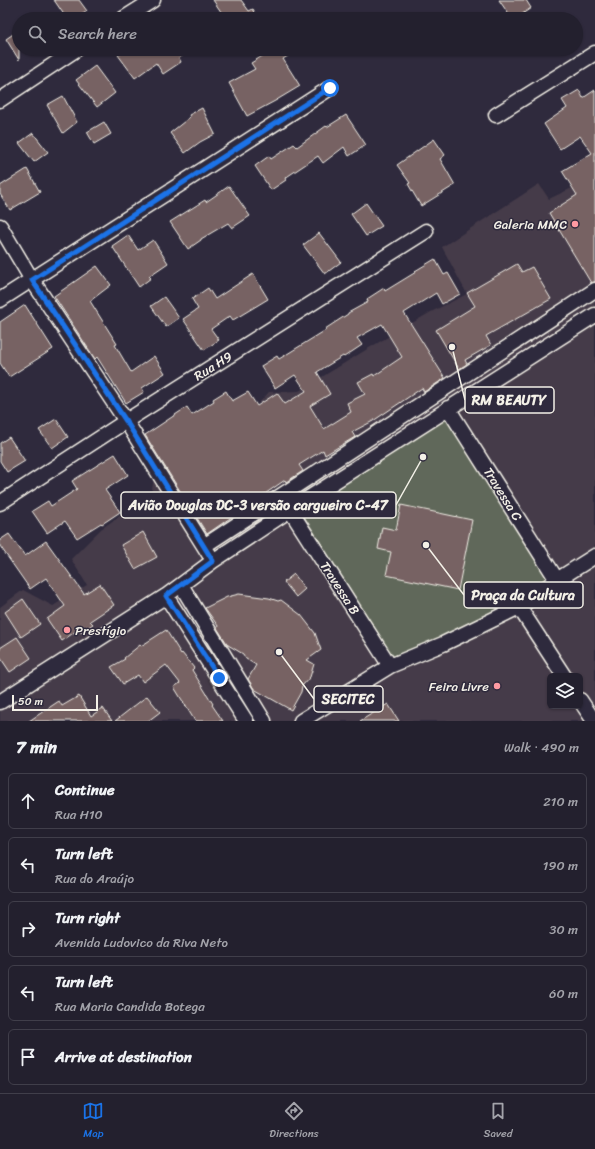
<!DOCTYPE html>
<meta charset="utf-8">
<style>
body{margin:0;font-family:Sriracha,sans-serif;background:#2f2d3a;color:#f1f3f6}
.controls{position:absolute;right:12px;bottom:12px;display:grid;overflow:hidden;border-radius:6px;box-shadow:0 1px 3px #0004}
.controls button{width:36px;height:36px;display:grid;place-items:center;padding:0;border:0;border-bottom:1px solid #403e4a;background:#23202e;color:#f1f3f6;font:20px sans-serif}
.scale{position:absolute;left:12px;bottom:10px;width:86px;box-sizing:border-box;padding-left:4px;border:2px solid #f4f1e8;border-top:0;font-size:11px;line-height:14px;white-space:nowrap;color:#f4f1e8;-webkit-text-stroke:3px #2f2a3d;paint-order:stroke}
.stop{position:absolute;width:12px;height:12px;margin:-9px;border:3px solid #1a73e8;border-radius:50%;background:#fff}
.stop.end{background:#1a73e8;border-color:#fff;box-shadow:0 1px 4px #0008}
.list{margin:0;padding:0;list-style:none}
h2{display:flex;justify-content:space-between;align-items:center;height:52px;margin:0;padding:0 16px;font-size:17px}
h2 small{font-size:13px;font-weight:400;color:#a3a3aa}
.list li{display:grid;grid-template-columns:26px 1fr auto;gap:12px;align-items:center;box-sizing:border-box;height:56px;margin:0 8px 8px;padding:0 8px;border:1px solid #403e4a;border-radius:6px}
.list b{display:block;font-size:15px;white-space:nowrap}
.list p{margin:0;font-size:13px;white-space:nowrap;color:#a3a3aa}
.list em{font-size:13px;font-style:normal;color:#a3a3aa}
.icon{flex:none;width:22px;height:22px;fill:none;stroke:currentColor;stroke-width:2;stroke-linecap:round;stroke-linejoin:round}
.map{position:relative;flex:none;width:595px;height:721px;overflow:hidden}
.search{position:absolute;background:#23202e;box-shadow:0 1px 3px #0004;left:12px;right:12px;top:12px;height:44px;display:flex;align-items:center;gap:10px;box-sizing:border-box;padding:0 14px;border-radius:22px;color:#a3a3aa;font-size:15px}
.sheet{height:372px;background:#23202e}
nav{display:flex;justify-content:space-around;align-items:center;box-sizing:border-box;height:56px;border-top:1px solid #403e4a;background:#23202e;font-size:11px;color:#a3a3aa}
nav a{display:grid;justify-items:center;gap:2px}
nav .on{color:#1a73e8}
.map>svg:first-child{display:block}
</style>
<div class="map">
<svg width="595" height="721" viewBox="0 0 595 721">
<rect width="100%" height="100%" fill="#2f2a3d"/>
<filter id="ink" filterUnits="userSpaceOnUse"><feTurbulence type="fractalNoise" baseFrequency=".025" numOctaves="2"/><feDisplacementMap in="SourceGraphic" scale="8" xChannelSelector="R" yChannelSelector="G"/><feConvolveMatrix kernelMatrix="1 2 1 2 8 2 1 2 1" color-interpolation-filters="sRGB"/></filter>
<g filter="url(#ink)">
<path fill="#453b49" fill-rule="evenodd" d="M595,173V721H0V607L23,590L53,606L87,585L71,559L101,529L151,494L157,463L204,435L266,414L259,403L269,392L299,391L369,348L431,312L467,294L442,247L539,184L549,199L574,187ZM550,676H580V706H550Z"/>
<path fill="#60675a" stroke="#aaaca1" d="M444,415L550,576L486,616L444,637L393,657L302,513Z"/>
<path fill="#776264" stroke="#f4f1e8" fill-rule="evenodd" d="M54,0H79L87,11L76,19H67Z
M213,0H241L249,11L253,9L259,19H226Z
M499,0H526L531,8L515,19H512Z
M19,30V60L6,39Z
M126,49H193L179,58L181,62L163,74L156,63L135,78L118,55Z
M274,49H299L283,59L300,86L275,101L247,116L229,83L255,69L251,63Z
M95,66L115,93L97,107L76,80Z
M579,90L583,98L595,90V282L591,283L549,213L577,195L562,171L592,153L580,136L560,149L544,124L567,108L562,100Z
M63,96L77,122L63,133L47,105Z
M202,108L215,134L200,142L185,153L170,133L190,117L189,115Z
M346,115L366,145L349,156L344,147L323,163L318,156L285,178L286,180L271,190L255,166L269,156L271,159L294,144L297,147L326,126L327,127Z
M104,122L111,134L94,144L87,132Z
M33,133L48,152L34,162L19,143Z
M434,139L445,155L440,159L455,185L421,206L408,184L410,183L397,165Z
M27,169L40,192L10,210L0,194V186Z
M229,186L250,216L232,228L228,223L201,239V240L188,249L170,222L205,200L206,202Z
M366,203L382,226L366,236L351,214Z
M319,233L341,262L325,274L303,245Z
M128,235L138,250L153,240L168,263L149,276L151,278L139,287L112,246Z
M435,259L444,275L448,273L460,294L442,304L436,293L404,313L445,378L424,392L422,388L373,421L352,432L355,437L325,455L323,450L299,465L303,471L286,482L285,480L207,534L145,435L187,407L192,415L214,401L213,399L226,391L232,401L248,392L257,406L277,393L285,404L306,391L295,375L275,388L261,366L277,356L279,359L326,330L325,329L348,314V313L368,302L367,299L384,288L385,291L416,272L415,271ZM382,324L402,357L374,376L373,374L358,382L365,394L347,403L351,412L324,429L310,406L330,394L317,372L343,356L344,357L362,345L357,338Z
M517,264L522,272L532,267L551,299L486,336L491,345L465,360L467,364L459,369L436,330L475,306L467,293Z
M97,266L111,285L90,301L117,344L115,345L131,372L154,356L165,373L142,388L144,392L126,403L97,357L95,359L54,296Z
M253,274L268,299L233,320L230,316L211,329L219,340L204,350L183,319L198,309L192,299L208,288L215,299Z
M164,297L179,318L166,327L151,306Z
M25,305L53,349L9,377L0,363V322Z
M56,419L68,437L52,448L39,430Z
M9,437L25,461L7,472L0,461V443Z
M115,454L128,475L105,490L120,512L102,524L101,523L77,538L65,521L47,533L32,511L48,501L51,506L77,489L72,481Z
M401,505L472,520L458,590L386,575L391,552L378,549L382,527L396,530Z
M143,532L157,557L135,569L121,545Z
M9,534L25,556L46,541L84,594L100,584L114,605L90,621L93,624L81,633L79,629L62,641L47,619L65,606L46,578L30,589L0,546V540Z
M294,574L305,589L296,597L284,582Z
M239,594L269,598L278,601L281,600L301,615L315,633L321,650L307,660L314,664L310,677L302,686L301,692L291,710L254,689L248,679L256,665L246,659L243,654L228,645L217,628L218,626L205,608L227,597Z
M23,599L40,624L21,637L5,612Z
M166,630L181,654L182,653L194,668L192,670L213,704L212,705L223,721H195L174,687L180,683L166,665L143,682L138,675L123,684L111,667L125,659L124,658L140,645L141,646Z
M17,637L31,658L10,672L0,657V648Z
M79,696L91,716L103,708L112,721H29L59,701L62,706Z
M147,696L160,712L148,721H115Z
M388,704L399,721H360Z"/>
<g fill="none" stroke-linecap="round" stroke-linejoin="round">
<g stroke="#f4f1e8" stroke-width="17">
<path id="minor" d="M123,19L153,0
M0,100L77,49
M496,115L595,53
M0,226L32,280L126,421L209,554
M0,300L330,88
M448,408L557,580
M0,503L126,421L426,231
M290,510L390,666
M204,546L595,290
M181,585L264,721
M166,596L246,721
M519,607L564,676
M580,700L594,721
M0,702L166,596L213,561L290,510L595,315
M301,721L390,666L443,644L519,607L557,580L595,556"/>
</g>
<use href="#minor" stroke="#2f2a3d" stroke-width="14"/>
</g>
</g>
<g fill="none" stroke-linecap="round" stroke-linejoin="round" filter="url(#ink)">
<path stroke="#1a73e8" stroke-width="5" d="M219,678L166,596L213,561L126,421L32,280L330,88"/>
</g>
<g fill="#ff9aa2" stroke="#2f2a3d" stroke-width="1.5">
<circle cx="575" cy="224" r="4"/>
<circle cx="67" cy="630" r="4"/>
<circle cx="497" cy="686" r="4"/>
</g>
<g text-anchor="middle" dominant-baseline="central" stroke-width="3" stroke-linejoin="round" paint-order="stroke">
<g font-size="13" fill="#f4f1e8" stroke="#2f2a3d" text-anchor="end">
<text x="567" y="224">Galeria MMC</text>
<text x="75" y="630" text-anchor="start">Prestígio</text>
<text x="489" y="686">Feira Livre</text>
</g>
<g font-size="13" fill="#f4f1e8" stroke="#2f2a3d">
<text transform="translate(213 366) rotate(-32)">Rua H9</text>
<text transform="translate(503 494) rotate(58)">Travessa C</text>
<text transform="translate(340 588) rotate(57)">Travessa B</text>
</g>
</g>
<path fill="none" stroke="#f4f1e8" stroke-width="1.5" d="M452 347L465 400M423 457L396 505M426 545L464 595M279 652L314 699"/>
<g fill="#f4f1e8" stroke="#2f2a3d" stroke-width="1.5">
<circle cx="452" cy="347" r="4"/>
<circle cx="423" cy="457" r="4"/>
<circle cx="426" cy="545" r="4"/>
<circle cx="279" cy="652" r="4"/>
</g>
<g fill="#2f2a3d" stroke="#f4f1e8" stroke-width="1.5">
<rect x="465" y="387" width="89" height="26" rx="4"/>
<rect x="121" y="492" width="275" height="26" rx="4"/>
<rect x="464" y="582" width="119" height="26" rx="4"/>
<rect x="314" y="686" width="69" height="26" rx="4"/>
</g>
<g font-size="14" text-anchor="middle" font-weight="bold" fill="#f4f1e8">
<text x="509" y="405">RM BEAUTY</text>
<text x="258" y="510">Avião Douglas DC-3 versão cargueiro C-47</text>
<text x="523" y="600">Praça da Cultura</text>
<text x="348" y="704">SECITEC</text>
</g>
</svg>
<div class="controls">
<button><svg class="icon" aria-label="layers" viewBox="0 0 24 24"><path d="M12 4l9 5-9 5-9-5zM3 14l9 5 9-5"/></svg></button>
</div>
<div class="scale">50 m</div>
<div class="stop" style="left:330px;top:88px"></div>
<div class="stop end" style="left:219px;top:678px"></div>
<div class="search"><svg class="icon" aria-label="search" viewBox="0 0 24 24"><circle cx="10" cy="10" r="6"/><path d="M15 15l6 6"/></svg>Search here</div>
</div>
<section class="sheet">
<h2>7 min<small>Walk · 490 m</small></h2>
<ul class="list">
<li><svg class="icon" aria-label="ahead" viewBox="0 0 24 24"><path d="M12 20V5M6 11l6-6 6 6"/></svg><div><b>Continue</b><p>Rua H10</p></div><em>210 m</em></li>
<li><svg class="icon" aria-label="left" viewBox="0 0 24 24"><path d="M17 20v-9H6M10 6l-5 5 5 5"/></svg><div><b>Turn left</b><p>Rua do Araújo</p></div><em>190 m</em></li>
<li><svg class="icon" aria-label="right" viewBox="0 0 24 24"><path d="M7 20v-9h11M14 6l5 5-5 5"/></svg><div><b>Turn right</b><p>Avenida Ludovico da Riva Neto</p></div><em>30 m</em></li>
<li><svg class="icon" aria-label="left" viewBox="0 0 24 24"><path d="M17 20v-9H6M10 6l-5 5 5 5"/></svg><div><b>Turn left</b><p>Rua Maria Candida Botega</p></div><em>60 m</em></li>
<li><svg class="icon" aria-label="arrive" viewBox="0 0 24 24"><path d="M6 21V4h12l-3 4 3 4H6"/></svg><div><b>Arrive at destination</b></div></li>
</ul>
</section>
<nav>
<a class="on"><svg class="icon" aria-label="map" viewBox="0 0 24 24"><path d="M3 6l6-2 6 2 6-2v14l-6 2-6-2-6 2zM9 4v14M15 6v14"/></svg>Map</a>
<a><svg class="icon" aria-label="directions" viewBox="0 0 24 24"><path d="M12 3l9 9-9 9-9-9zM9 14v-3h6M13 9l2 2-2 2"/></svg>Directions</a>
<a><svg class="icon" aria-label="saved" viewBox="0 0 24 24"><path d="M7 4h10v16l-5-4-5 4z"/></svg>Saved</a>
</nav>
